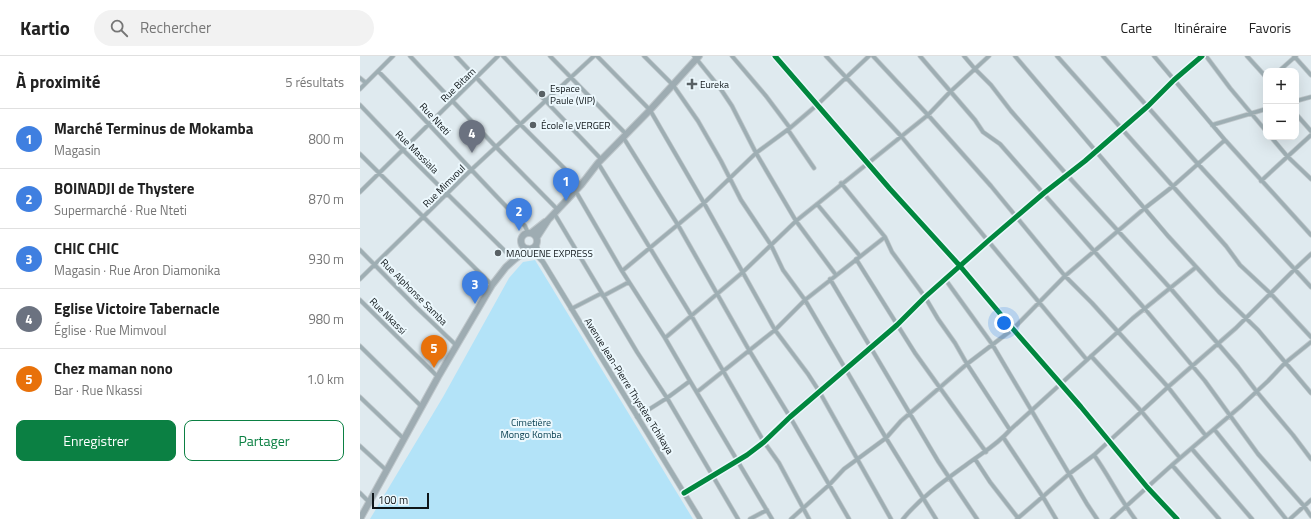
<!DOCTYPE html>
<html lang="fr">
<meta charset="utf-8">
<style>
body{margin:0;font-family:"Titillium Web",sans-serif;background:#f2f2f2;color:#222}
.controls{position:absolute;right:12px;top:12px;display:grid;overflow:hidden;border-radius:8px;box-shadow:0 4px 16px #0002}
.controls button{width:36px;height:36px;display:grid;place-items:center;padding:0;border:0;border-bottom:1px solid #e0e0e0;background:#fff;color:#222;font:20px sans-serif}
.scale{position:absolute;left:12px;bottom:10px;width:57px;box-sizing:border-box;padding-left:4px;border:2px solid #0f1619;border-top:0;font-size:11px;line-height:14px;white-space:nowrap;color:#0f1619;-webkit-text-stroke:3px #ecf8fd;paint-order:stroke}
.you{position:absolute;left:644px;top:267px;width:14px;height:14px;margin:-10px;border:3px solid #fff;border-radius:50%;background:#1a73e8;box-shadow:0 0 0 6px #1a73e833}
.badge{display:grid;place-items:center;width:26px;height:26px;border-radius:50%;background:#0b8043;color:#fff;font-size:13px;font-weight:700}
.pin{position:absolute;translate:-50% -33px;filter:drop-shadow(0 1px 2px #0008)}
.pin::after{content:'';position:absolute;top:21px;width:14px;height:12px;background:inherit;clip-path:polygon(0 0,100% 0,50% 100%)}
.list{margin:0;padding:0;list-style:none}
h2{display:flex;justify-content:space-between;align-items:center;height:52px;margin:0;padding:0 16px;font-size:17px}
h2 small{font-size:13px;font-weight:400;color:#767676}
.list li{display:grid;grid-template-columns:26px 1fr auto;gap:12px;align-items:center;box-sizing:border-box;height:60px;padding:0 16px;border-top:1px solid #e0e0e0}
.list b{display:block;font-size:15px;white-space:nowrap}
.list p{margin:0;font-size:13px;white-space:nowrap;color:#767676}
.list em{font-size:13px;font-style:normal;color:#767676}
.actions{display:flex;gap:8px;padding:12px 16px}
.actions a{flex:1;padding:9px 0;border:1px solid #0b8043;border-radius:8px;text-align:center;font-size:14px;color:#0b8043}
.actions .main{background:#0b8043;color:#fff}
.icon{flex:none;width:22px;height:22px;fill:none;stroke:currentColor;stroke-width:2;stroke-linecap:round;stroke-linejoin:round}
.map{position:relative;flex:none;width:951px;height:463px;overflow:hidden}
header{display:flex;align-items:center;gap:24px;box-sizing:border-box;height:56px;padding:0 20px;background:#fff;border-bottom:1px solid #e0e0e0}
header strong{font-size:19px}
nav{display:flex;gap:22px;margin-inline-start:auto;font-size:14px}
.search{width:280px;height:36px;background:#f2f2f2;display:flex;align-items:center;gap:10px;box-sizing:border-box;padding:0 14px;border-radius:22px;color:#767676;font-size:15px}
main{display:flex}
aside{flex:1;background:#fff}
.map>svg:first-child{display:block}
</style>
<header>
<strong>Kartio</strong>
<div class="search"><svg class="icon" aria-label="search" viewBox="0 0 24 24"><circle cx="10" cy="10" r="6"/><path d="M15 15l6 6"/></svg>Rechercher</div>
<nav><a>Carte</a><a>Itinéraire</a><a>Favoris</a></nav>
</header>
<main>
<aside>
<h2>À proximité<small>5 résultats</small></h2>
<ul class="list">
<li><span class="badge" style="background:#3f7fe0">1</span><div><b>Marché Terminus de Mokamba</b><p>Magasin</p></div><em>800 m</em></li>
<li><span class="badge" style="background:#3f7fe0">2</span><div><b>BOINADJI de Thystere</b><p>Supermarché · Rue Nteti</p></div><em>870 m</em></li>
<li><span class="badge" style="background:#3f7fe0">3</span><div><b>CHIC CHIC</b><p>Magasin · Rue Aron Diamonika</p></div><em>930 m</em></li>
<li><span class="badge" style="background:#6b7280">4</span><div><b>Eglise Victoire Tabernacle</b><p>Église · Rue Mimvoul</p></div><em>980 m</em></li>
<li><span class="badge" style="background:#e8710a">5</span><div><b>Chez maman nono</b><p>Bar · Rue Nkassi</p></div><em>1.0 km</em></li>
</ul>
<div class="actions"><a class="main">Enregistrer</a><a>Partager</a></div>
</aside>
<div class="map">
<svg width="951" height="463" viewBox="0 0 951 463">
<rect width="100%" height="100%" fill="#dfeaef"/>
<path fill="#b3e3f8" d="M175,204L333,463H10L83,341L149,222L163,206Z"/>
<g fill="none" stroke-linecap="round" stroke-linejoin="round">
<g stroke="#bfc7cb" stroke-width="5">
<path id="minor" d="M50,0L136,91L197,153
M96,0L160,68L221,129
M143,0L241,103
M190,0L266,78
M237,0L290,54L344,147L415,274L448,318L459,335L531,463
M284,0L313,29L338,65L361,105L381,144L411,189L423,214L445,244L526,382L576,463
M334,0L360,32L372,50L396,97L436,165L476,219
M372,0L406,40L430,72
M415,0L530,133L600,210L653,273L721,351L787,431L817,463
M466,0L541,80L727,304
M513,0L568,59L631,130L705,220L732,247L808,331L846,380
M560,0L615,64L623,76L640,88L785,253L845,325L898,398L944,450L951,460
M604,0L615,13L631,29L651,55L707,119L811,233L878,311L897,336L933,379L951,403
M655,0L808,180L860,237L898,274L951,337
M697,0L866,190L880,209L910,237L951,281
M743,0L838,108L951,231
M794,0L865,84L951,179
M846,0L870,32L906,75
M887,0L906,21
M934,0L951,19
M18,15C68,66 115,119 165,170L168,177
M919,15L936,0
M0,22L6,27
M0,33L33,0
M936,45L951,41
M0,49L43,94L154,204
M936,58L951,75
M852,69L906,53
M428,74L454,112
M263,81L318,169L389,294L430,361L489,463
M911,81L927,100L951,123
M0,98L132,229
M238,107L331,259L404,386L419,407L449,463
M901,125L951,79
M481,127L525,181L532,196L565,241L578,263L595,287L607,308L650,374
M215,134L262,215L305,282
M0,136L138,0
M457,148L500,200
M194,157L277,296L307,342L378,463
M0,194L56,251L97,290
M496,203L555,297L626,396
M262,215L344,147L396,97L430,72L457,49L509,0
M0,223L111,114L234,0
M470,223L578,405L617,463
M585,223L632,288L727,448L737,463
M243,240L269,226
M0,244L78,321
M211,253L242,237
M0,290L62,351
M731,300L782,356L820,402
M330,325L412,463
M337,336L415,274L445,244L525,181
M0,341L44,383
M277,361L307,342L330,325L305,282L383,216L436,165L568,59L590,36L629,0
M854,373L926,463
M643,381L683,441L696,463
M0,390L26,414
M832,393L892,463
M734,399C749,420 760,443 775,463
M615,403L630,426L658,462
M812,409L859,463
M0,437L9,446
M324,437L387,399L404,386L430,361L537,269L565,241L628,185L684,137L725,105L788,50L814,24L842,0
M390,463L407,454
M431,463L469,429L484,413L526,382L541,365L607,308L653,273L705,220L785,152L812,131L865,84
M543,463C560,442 584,425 606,409C622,397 637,389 650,374L773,262L835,212
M657,463L709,418L734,399L808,331L876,272L935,213L951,198
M752,463L812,409L881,350L908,325L925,307L951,286
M930,463L951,444"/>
</g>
<g stroke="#bfc7cb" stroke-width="6">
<path id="tertiary" d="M176,189L182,204
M171,193L183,206L340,463"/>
</g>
<g stroke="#bfc7cb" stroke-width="8">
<path id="trunk" d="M161 185a8 8 0 1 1 16 0a8 8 0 1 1-16 0Z
M171,177L185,166
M177,181L188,164L221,129L238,107L290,54L339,0
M0,463L78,321L132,229L146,211L155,203L168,193"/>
</g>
<use href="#minor" stroke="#9eaeb3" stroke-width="3.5"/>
<use href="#tertiary" stroke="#9eaeb3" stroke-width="4.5"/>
<use href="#trunk" stroke="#9eacb2" stroke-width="6"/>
<g stroke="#ecf8fd" stroke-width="8">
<path id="cycleway" d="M415,0L530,133L600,210L653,273L721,351L787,431L817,463
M324,437L387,399L404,386L430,361L537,269L565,241L628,185L684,137L725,105L788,50L814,24L842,0"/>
</g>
<use href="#cycleway" stroke="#00873e" stroke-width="5"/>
</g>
<g fill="#586064" stroke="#ecf8fd" stroke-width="1.5">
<path d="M330 22h4v4h4v4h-4v4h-4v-4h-4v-4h4z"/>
<circle cx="182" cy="38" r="4"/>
<circle cx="173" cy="69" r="4"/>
<circle cx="138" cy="197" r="4"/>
</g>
<g text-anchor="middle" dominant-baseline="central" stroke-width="4" stroke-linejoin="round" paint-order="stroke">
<g font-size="10" fill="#0f1619" stroke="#ecf8fd" text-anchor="start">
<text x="340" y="28">Eureka</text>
<text x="190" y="32">Espace<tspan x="190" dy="12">Paule (VIP)</tspan></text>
<text x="181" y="69">École le VERGER</text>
<text x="146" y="197">MAOUENE EXPRESS</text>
</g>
<g font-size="10" fill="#0f1619" stroke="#ecf8fd">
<text transform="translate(98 29) rotate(-44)">Rue Bitam</text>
<text transform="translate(75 63) rotate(47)">Rue Nteti</text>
<text transform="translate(57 96) rotate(45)">Rue Massiala</text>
<text transform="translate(84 130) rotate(-45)">Rue Mimvoul</text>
<text transform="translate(54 236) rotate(45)">Rue Alphonse Samba</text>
<text transform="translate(28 260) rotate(45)">Rue Nkassi</text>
<text transform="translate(269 330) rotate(58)">Avenue Jean-Pierre Thystère Tchikaya</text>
</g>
<g font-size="10" fill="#033b4c" stroke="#ecf8fd">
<text x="171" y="366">Cimetière<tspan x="171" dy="12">Mongo Komba</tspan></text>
</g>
</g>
</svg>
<div class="controls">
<button>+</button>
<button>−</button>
</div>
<div class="scale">100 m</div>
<div class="you"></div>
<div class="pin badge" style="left:206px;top:145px;background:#3f7fe0">1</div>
<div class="pin badge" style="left:159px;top:175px;background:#3f7fe0">2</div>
<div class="pin badge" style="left:115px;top:248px;background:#3f7fe0">3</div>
<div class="pin badge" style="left:112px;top:97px;background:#6b7280">4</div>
<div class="pin badge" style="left:74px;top:312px;background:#e8710a">5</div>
</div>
</main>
